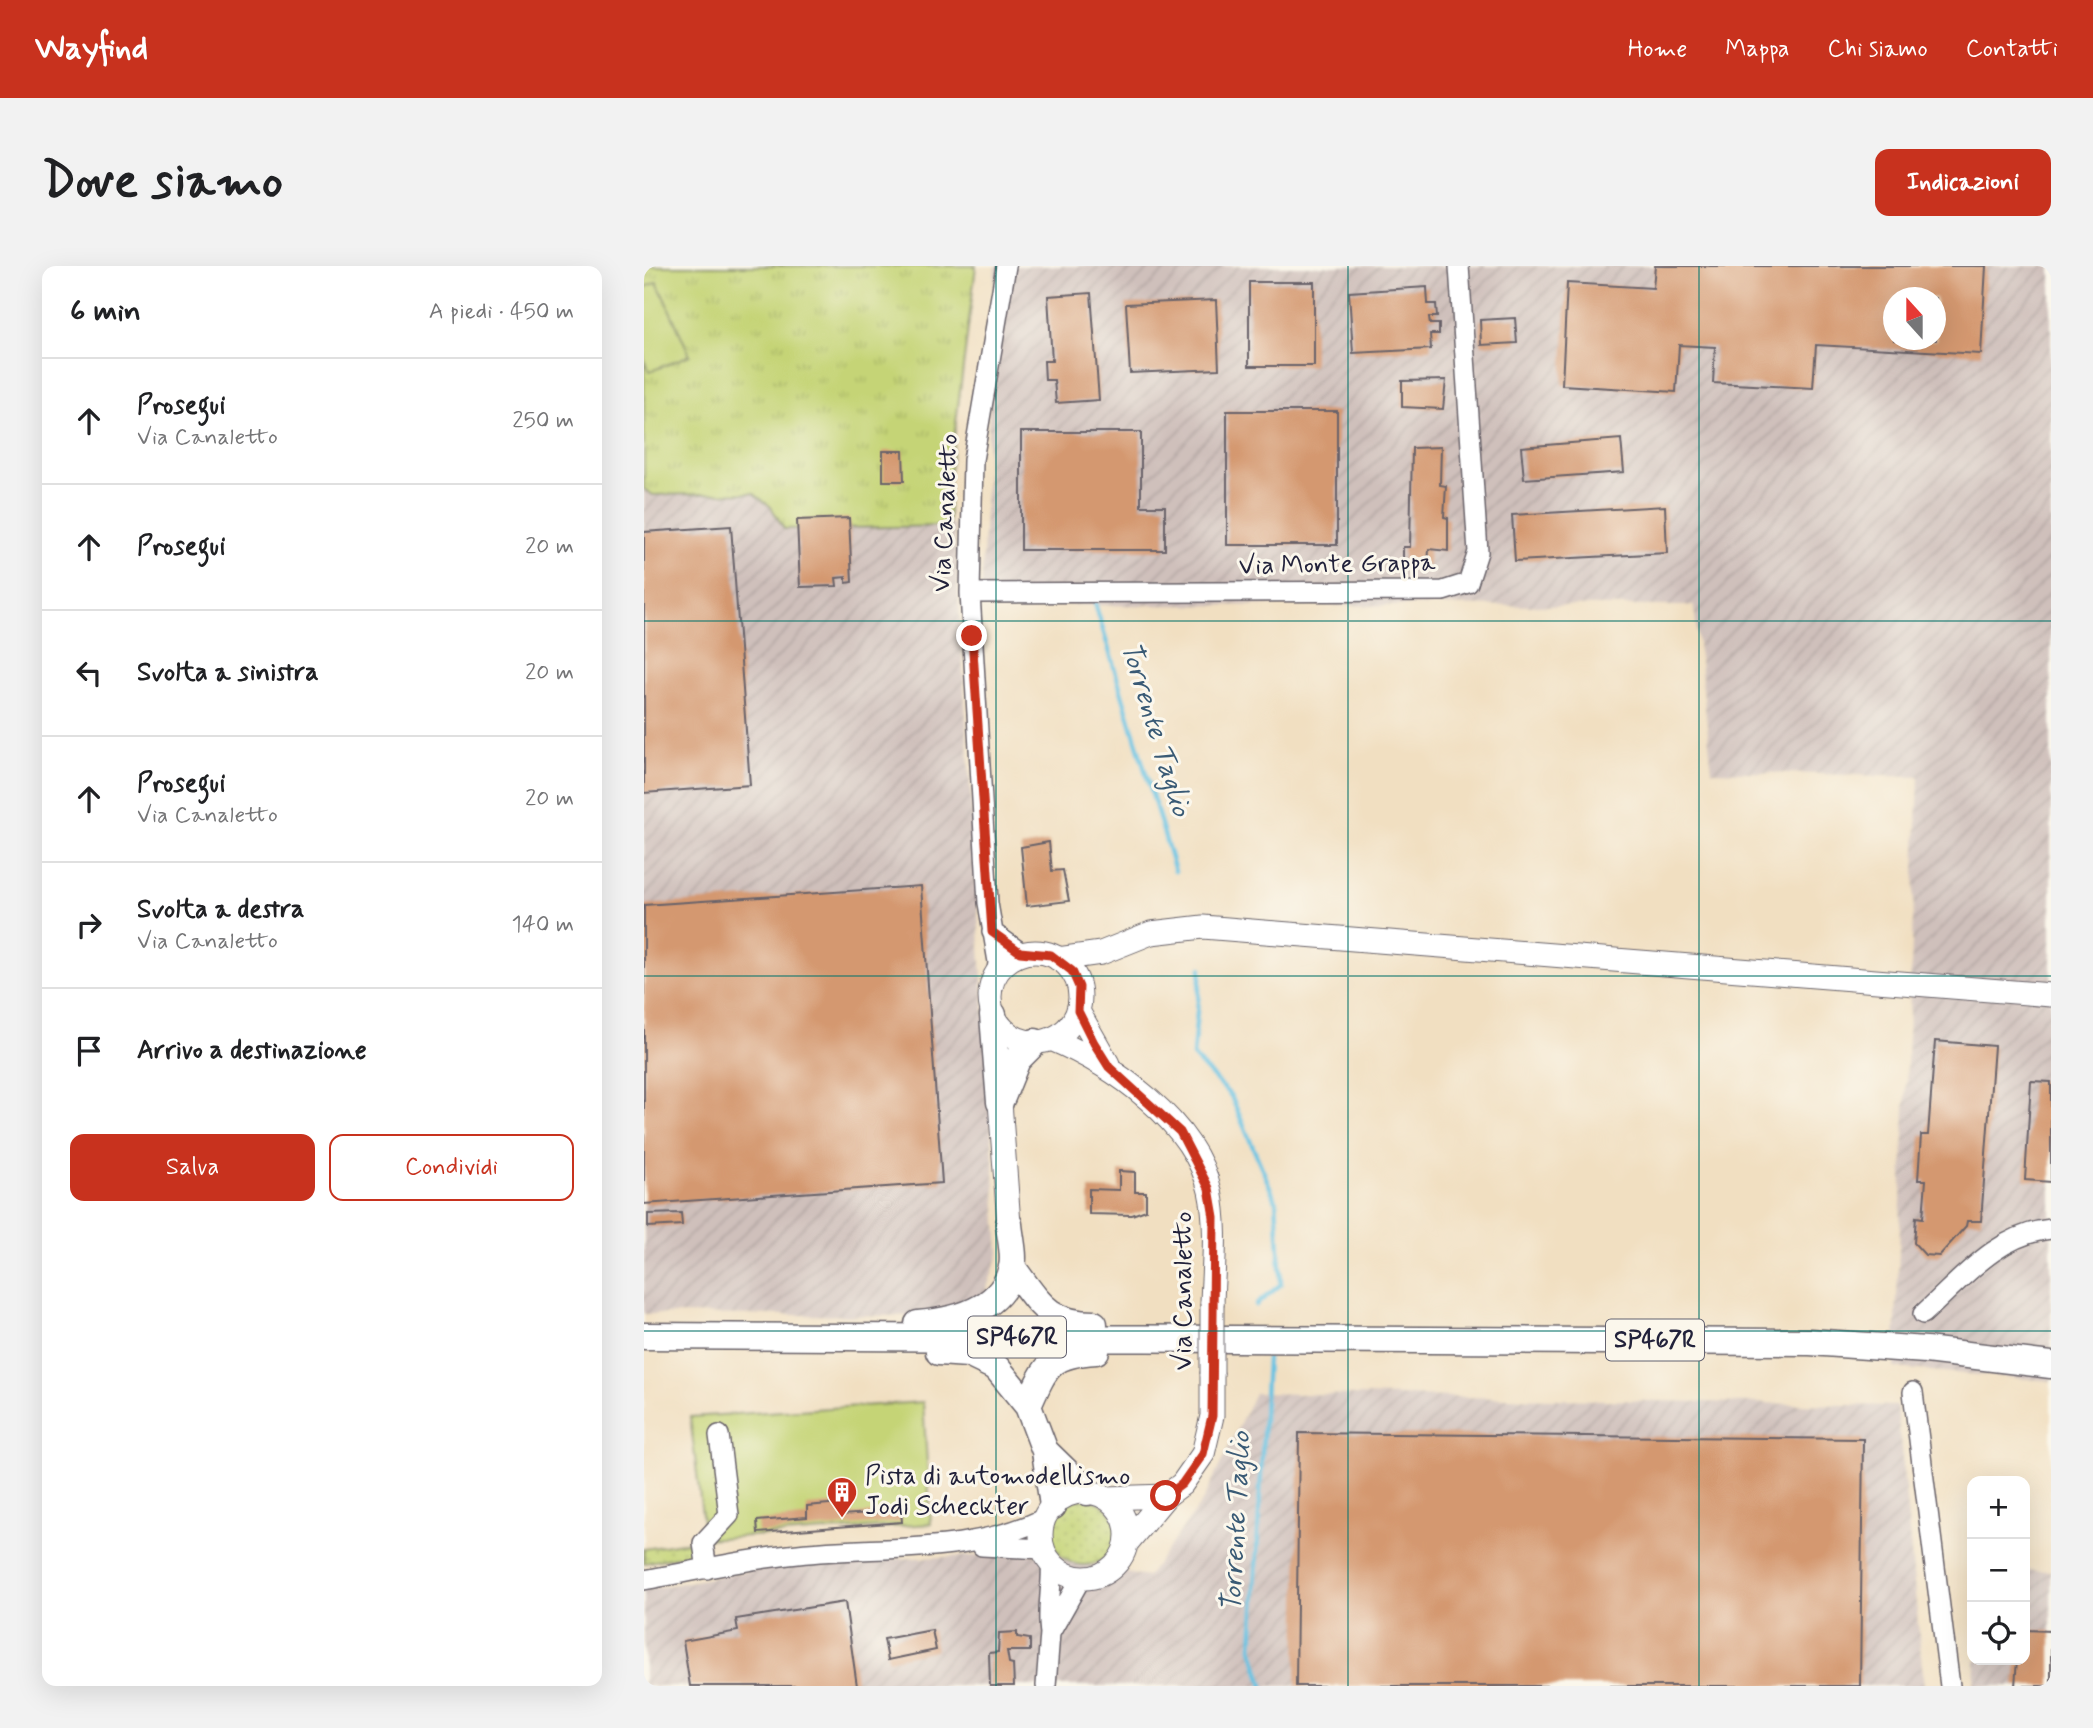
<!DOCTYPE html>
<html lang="it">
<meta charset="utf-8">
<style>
body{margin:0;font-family:Mynerve,sans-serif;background:#f2f2f2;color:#202124}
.controls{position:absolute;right:21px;bottom:21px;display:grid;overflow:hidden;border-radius:14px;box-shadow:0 7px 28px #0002}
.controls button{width:63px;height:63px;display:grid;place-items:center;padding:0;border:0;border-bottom:2px solid #e0e0e0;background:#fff;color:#202124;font:35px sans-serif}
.compass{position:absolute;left:1239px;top:21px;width:63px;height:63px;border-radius:50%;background:#fff;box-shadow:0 7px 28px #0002;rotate:339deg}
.stop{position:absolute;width:21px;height:21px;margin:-16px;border:5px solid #c8321e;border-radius:50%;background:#fff}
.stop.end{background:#c8321e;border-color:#fff;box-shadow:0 2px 7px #0008}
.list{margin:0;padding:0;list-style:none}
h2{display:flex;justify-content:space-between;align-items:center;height:91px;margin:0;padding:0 28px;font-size:30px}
h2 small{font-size:23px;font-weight:400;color:#757577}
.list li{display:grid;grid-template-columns:46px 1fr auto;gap:21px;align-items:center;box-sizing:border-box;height:126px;padding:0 28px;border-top:2px solid #e0e0e0}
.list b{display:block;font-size:26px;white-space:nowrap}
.list p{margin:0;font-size:23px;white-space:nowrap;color:#757577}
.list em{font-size:23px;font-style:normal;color:#757577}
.actions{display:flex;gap:14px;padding:21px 28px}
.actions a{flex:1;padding:16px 0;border:2px solid #c8321e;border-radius:14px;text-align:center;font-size:24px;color:#c8321e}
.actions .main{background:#c8321e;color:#fff}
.icon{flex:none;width:38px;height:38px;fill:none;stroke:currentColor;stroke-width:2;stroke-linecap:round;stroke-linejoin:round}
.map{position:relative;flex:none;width:1407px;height:1420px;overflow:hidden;border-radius:14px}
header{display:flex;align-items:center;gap:42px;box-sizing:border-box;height:98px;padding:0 35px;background:#c8321e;color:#fff}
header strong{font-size:33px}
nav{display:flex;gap:38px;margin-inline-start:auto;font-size:24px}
.intro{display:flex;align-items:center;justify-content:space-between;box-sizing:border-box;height:168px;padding:0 42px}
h1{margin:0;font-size:49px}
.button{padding:18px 32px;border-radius:14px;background:#c8321e;color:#fff;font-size:24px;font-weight:700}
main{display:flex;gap:42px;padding:0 42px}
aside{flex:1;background:#fff;border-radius:14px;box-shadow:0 7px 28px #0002}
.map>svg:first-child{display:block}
</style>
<header>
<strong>Wayfind</strong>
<nav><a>Home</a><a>Mappa</a><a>Chi siamo</a><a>Contatti</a></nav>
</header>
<div class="intro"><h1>Dove siamo</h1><a class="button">Indicazioni</a></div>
<main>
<aside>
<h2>6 min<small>A piedi · 450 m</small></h2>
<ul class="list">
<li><svg class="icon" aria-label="ahead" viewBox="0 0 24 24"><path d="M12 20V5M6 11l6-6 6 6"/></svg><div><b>Prosegui</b><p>Via Canaletto</p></div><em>250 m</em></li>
<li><svg class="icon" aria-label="ahead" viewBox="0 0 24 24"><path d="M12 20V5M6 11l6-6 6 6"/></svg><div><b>Prosegui</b></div><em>20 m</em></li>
<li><svg class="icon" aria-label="left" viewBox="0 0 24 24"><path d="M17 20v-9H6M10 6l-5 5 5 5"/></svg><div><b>Svolta a sinistra</b></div><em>20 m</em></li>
<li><svg class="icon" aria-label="ahead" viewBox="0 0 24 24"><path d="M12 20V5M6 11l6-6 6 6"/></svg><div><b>Prosegui</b><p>Via Canaletto</p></div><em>20 m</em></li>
<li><svg class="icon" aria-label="right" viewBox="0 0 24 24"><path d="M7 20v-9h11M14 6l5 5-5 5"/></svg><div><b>Svolta a destra</b><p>Via Canaletto</p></div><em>140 m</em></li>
<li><svg class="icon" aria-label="arrive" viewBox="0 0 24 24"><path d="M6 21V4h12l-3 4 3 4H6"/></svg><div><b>Arrivo a destinazione</b></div></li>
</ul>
<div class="actions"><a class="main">Salva</a><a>Condividi</a></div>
</aside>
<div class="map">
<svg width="1407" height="1420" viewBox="0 0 1407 1420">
<defs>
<pattern id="industrial-furrows" width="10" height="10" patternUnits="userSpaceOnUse" patternTransform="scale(1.75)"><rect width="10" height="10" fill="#cfc0bb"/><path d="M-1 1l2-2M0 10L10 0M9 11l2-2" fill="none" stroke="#b1a5a2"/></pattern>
<pattern id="grass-dots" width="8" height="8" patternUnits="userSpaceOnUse" patternTransform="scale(1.75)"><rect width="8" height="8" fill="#c5d476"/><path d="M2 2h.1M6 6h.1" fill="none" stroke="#a9b667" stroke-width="1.8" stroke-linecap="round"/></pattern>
<pattern id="park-tufts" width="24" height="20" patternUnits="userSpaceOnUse" patternTransform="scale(1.75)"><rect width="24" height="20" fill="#c5d476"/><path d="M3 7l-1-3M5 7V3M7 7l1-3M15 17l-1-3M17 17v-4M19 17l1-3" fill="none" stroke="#a9b667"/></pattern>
</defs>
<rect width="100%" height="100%" fill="#fbf7ec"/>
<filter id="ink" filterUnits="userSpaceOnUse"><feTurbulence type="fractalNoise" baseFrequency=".0143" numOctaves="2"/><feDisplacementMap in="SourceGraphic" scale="14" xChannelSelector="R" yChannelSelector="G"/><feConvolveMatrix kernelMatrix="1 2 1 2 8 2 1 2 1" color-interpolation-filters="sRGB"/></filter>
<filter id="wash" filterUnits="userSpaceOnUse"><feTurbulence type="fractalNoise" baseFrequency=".00686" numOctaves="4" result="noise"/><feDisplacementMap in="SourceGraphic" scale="28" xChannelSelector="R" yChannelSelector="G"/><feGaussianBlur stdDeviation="1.57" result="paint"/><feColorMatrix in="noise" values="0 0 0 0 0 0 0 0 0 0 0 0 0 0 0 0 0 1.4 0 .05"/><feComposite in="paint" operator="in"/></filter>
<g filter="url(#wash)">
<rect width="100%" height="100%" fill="#f1dfc1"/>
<path fill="url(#industrial-furrows)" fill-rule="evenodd" d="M351,0H1407V1115L1250,1102L1275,511L1068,505L1050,340L337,339ZM1250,32H1292V74H1250Z
M0,223L9,229L109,227L127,241L140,263L310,258L355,988L341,1027L291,1050L0,1048Z
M611,1127L1253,1140L1280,1420H0V1324L154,1296L388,1288L503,1311L558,1236Z
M1381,1304L1407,1305V1420H1330L1331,1394H1381Z"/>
<path fill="url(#grass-dots)" stroke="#747b58" stroke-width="2" d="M407 1266a33 33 0 1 1 66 0a33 33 0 1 1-66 0Z
M50,1275L53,1287L0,1297V1283Z"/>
<path fill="url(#park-tufts)" stroke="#747b58" stroke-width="2" d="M0,0H332L305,211V260L140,263L127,241L109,227L9,229L0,223Z"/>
<path fill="#c5d476" stroke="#747b58" stroke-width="2" d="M13,16L46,89L5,106L0,94V22Z
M279,1136L287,1258L61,1273L46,1151Z"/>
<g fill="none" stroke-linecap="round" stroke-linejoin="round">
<path stroke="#64c1e2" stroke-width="4.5" d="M450,334L531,605
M557,702L549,790L587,830L632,935L637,1018L612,1039
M619,1420L608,1382L623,1093"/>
</g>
<g id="blocks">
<path fill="#d49870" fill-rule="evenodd" d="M1011,0H1342L1337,88L1172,79L1169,122L1069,117L1071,81L1035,79L1032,126L918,119L923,17L1009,22ZM1250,32H1292V74H1250Z
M605,16H670V100H605Z
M783,21L784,38H792L793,51H785L786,58H795V68H786L787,83L709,87L705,26Z
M447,27L455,134L412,137L410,114H401L400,95H408L404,30Z
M572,34L575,103L486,107L482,38Z
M871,52L873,77L837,79L836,54Z
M802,114L799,143L758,141V115Z
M583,145H693V279H583Z
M377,166H497V240H521V284H377Z
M977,173L980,206L880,213L877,181Z
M797,181L796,219L802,220L800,251L804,252V285L785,283L784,301L759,299V281H766L768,182Z
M239,185H259L260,215H239Z
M1021,240L1023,287L871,295L868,249Z
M205,252L208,316L202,317V311L192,312L193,320L156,321L153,254Z
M87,260L106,519L0,527V266Z
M405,576L408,605L419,604L425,635L383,640L377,581Z
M277,620L298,917L0,938V639Z
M1291,775L1350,780L1337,955H1323L1322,960L1295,990L1281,989L1270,977L1272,951L1279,952L1282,914H1274L1277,869H1284Z
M1387,815L1407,816V916L1381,914Z
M475,905L491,906V926H502V944L488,949L445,948V923L475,924Z
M37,947L38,959L4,961V948Z
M655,1167L1219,1173L1216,1420H652Z
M196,1237L197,1249L257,1245L258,1256L114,1267L113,1255L163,1251V1240Z
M201,1336L213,1420H46L39,1375L94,1365L92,1353Z
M288,1364L292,1384L244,1394L240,1373Z
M1381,1364L1407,1365V1420H1371L1373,1394H1381Z
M373,1366V1371L386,1373V1385H363L365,1397L369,1398L370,1420H346L345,1387L354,1386L355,1367Z"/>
</g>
</g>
<g filter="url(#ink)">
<use href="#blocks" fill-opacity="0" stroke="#6a646a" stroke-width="2"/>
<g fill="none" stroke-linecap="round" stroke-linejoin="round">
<g stroke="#6a646a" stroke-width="22">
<path id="minor" d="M326,327L799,325L824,317L834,286L815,0
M348,666L376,686H392
M353,706L354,696L344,637L326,327L329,194L362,0
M1279,1048C1317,1014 1353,968 1407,963
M1269,1126L1306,1420
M338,1280L400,1283
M63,1303L59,1277L85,1249L75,1169
M0,1314C51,1305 102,1293 154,1288C237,1279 324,1290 401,1252
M406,1367C402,1343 409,1320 407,1295
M402,1420L406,1367L437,1312"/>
</g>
<g stroke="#6a646a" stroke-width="25">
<path id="major" d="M346 731a45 45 0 1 1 90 0a45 45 0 1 1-90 0Z
M414,693L457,687L507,667L559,661L1407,729
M434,745L464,798
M407,773C469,799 550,855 566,925C574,961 569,1000 568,1038
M356,836L365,958
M397 1269a43 43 0 1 1 86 0a43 43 0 1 1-86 0Z
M463,1232L522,1230
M482,1278L522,1230L538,1218L559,1188L568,1150V1108"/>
</g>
<g stroke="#6a646a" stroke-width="29">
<path id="highway" d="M349,749L356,836
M358,831L373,794L391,776
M368,1001C394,1035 403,1058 450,1058
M274,1058C311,1055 359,1044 368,1001C371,989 366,971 365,958
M0,1070L1166,1076L1282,1084L1407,1099
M295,1086L324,1088L353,1102L384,1140L401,1185L409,1240
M384,1140C402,1099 406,1088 452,1085
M401,1185L443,1226"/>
</g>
<use href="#minor" stroke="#fff" stroke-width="19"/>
<use href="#major" stroke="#fff" stroke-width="23"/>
<use href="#highway" stroke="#fff" stroke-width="26"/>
<g stroke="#6a646a" stroke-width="25" stroke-linecap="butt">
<path id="major-bridge" d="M568,1108V1038"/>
</g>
<use href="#major-bridge" stroke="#fff" stroke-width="23"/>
</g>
</g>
<g fill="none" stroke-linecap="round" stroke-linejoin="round" filter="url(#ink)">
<path stroke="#c8321e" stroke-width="9" d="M328,370L348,666L376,686L407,689L428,705L435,721L434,745L450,777L465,801L536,866L565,922L570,951L568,1150L559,1188L538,1218L522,1230"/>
</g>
<path fill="none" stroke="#0f766e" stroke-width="2" stroke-opacity="0.55" d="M352,0V1420M704,0V1420M1055,0V1420M0,355H1407M0,710H1407M0,1065H1407"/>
<defs>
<g id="building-pin" transform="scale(1.575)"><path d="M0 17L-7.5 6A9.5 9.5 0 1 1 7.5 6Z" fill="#c8321e" stroke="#fbf7ec"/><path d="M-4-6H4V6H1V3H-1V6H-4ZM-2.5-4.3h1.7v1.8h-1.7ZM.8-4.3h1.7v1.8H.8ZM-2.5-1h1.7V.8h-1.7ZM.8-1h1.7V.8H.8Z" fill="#fff"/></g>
</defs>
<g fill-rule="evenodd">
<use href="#building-pin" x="198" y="1226"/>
</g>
<g text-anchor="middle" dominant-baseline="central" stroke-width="6" stroke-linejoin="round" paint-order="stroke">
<g fill="#fbf7ec" stroke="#636270" stroke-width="2">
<rect x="324" y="1050.5" width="98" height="41" rx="5"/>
<rect x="962" y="1053.5" width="98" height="41" rx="5"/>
</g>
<g font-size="24" font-weight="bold" fill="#22223b">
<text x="373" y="1071">SP467R</text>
<text x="1011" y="1074">SP467R</text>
</g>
<g font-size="26" fill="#22223b" stroke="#fbf7ec">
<text transform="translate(302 247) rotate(-87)">Via Canaletto</text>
<text transform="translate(693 299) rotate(-1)">Via Monte Grappa</text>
<text transform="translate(540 1025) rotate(-90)">Via Canaletto</text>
</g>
<g font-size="26" fill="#22223b" stroke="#fbf7ec" text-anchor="start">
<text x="221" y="1211">Pista di automodellismo<tspan x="221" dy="30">Jodi Scheckter</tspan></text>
</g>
<g font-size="28" font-style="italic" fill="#395a75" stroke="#fbf7ec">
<text transform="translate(511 463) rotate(73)">Torrente Taglio</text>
<text transform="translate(593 1256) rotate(-87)">Torrente Taglio</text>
</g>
</g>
</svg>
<div class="controls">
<button>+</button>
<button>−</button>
<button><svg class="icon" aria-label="locate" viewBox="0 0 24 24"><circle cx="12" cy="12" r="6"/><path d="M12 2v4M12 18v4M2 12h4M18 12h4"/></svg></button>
</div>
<svg class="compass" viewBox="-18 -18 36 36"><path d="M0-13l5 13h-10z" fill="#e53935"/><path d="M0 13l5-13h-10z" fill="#757577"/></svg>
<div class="stop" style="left:522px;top:1230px"></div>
<div class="stop end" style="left:328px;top:370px"></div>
</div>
</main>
